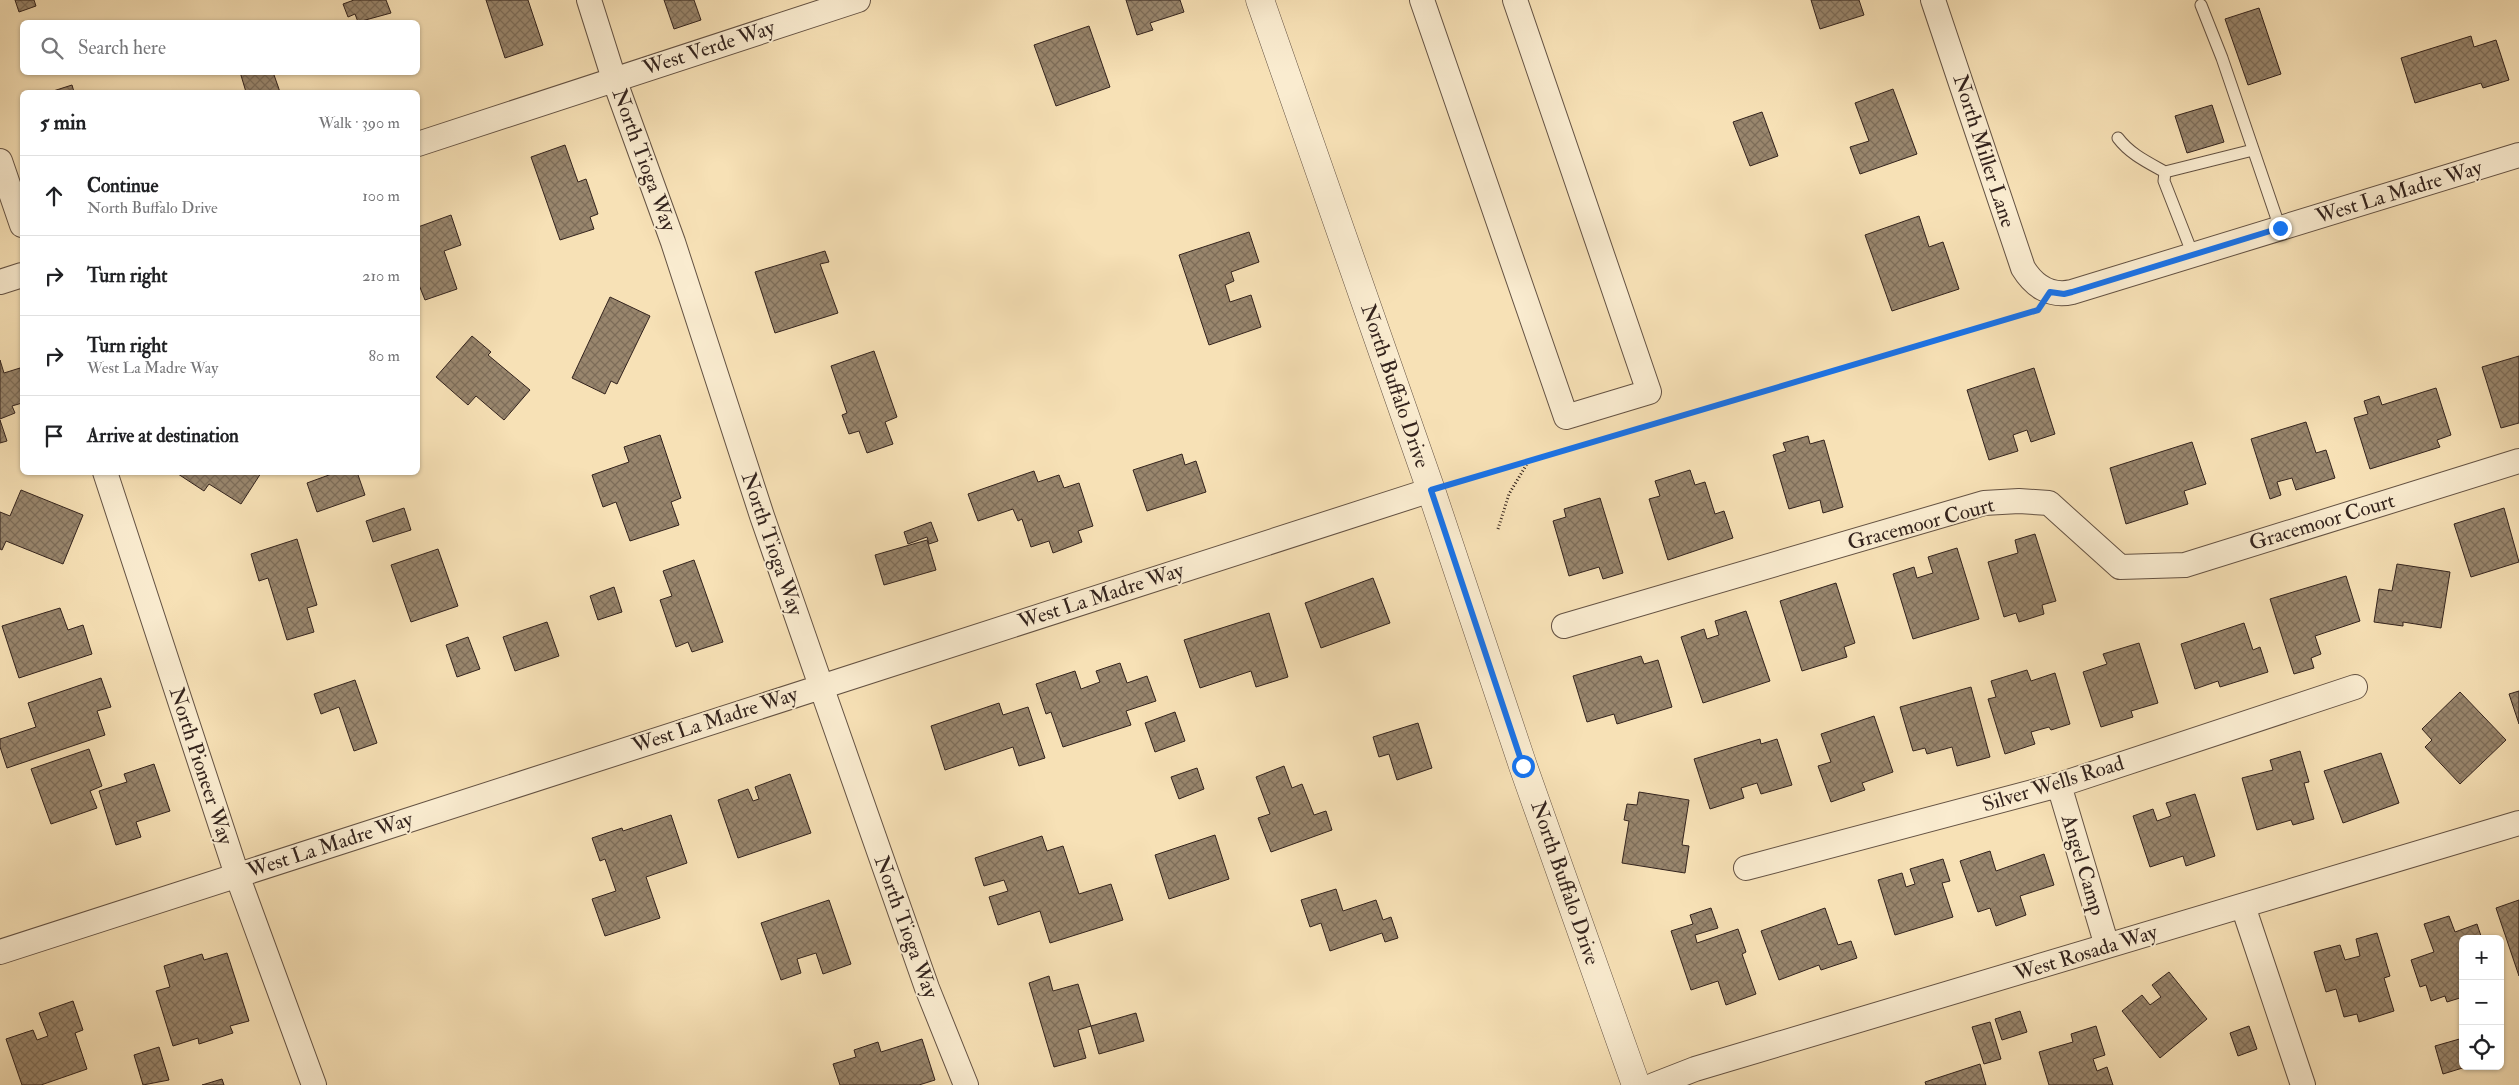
<!DOCTYPE html>
<meta charset="utf-8">
<style>
body{margin:0;font-family:"IM FELL Double Pica",serif;background:#f6f6f6;color:#202124}
.controls{position:absolute;right:15px;bottom:15px;display:grid;overflow:hidden;border-radius:8px;box-shadow:0 1px 4px #0004}
.controls button{width:45px;height:45px;display:grid;place-items:center;padding:0;border:0;border-bottom:1px solid #e0e0e0;background:#fff;color:#202124;font:25px sans-serif}
.stop{position:absolute;width:15px;height:15px;margin:-11px;border:4px solid #1a73e8;border-radius:50%;background:#fff}
.stop.end{background:#1a73e8;border-color:#fff;box-shadow:0 1px 5px #0008}
.list{margin:0;padding:0;list-style:none}
h2{display:flex;justify-content:space-between;align-items:center;height:65px;margin:0;padding:0 20px;font-size:21px}
h2 small{font-size:16px;font-weight:400;color:#757577}
.list li{display:grid;grid-template-columns:32px 1fr auto;gap:15px;align-items:center;box-sizing:border-box;height:80px;padding:0 20px;border-top:1px solid #e0e0e0}
.list b{display:block;font-size:19px;white-space:nowrap}
.list p{margin:0;font-size:16px;white-space:nowrap;color:#757577}
.list em{font-size:16px;font-style:normal;color:#757577}
.icon{flex:none;width:28px;height:28px;fill:none;stroke:currentColor;stroke-width:2;stroke-linecap:round;stroke-linejoin:round}
.map{position:relative;flex:none;width:2519px;height:1085px;overflow:hidden}
.search{position:absolute;background:#fff;box-shadow:0 1px 4px #0004;left:20px;top:20px;width:400px;height:55px;display:flex;align-items:center;gap:12px;box-sizing:border-box;padding:0 18px;border-radius:8px;color:#757577;font-size:19px}
.panel{position:absolute;background:#fff;box-shadow:0 1px 4px #0004;left:20px;top:90px;width:400px;height:385px;border-radius:8px}
.map>svg:first-child{display:block}
</style>
<div class="map">
<svg width="2519" height="1085" viewBox="0 0 2519 1085">
<defs>
<pattern id="building-cross-hatch" width="8" height="8" patternUnits="userSpaceOnUse" patternTransform="scale(1.25)"><rect width="8" height="8" fill="#99866d"/><path d="M0 0l8 8M0 8l8-8" fill="none" stroke="#7d6d59"/></pattern>
</defs>
<rect width="100%" height="100%" fill="#f7e1b6"/>
<filter id="stains"><feTurbulence type="fractalNoise" baseFrequency=".004" numOctaves="4"/><feColorMatrix values="0 0 0 0 .2 0 0 0 0 .09 0 0 0 0 .02 0 0 0 .5 -.17"/></filter>
<radialGradient id="worn" r=".72"><stop offset=".6" stop-color="#630" stop-opacity="0"/><stop offset="1" stop-color="#630" stop-opacity=".3"/></radialGradient>
<path fill="url(#building-cross-hatch)" stroke="#33231d" d="M15,0H34L36,6L19,12Z
M354,0H386L391,13L358,22L355,14L348,17L343,4Z
M486,0H528L543,45L505,58Z
M664,0H694L701,20L674,29Z
M1126,0H1180L1184,12L1150,23L1153,30L1137,35Z
M1811,0H1859L1864,15L1820,29Z
M2259,8L2281,74L2248,85L2225,19Z
M1089,26L1110,87L1056,106L1034,45Z
M2471,36L2474,47L2496,40L2509,80L2483,88L2481,83L2415,103L2401,58Z
M240,72H273L280,92H246Z
M72,85L74,92H50Z
M1893,89L1917,154L1860,174L1850,147L1869,141L1855,103Z
M2212,105L2224,142L2187,153L2175,116Z
M1762,112L1778,156L1750,166L1733,122Z
M565,145L578,182L586,179L598,214L590,217L594,229L560,240L531,157Z
M451,215L461,245L444,251L457,289L425,300L419,285H418V227Z
M1919,216L1929,247L1943,242L1959,289L1892,311L1865,235Z
M1249,232L1259,262L1231,272L1234,281L1225,285L1230,302L1251,295L1261,327L1209,345L1179,255Z
M825,251L829,262L820,264L838,313L775,333L755,272Z
M610,297L650,316L617,384L611,381L605,394L572,378Z
M472,336L491,352L488,355L530,390L504,420L476,396L468,405L436,377Z
M874,351L897,417L885,422L893,444L867,453L859,431L849,434L842,415L847,413L831,366Z
M2519,356V423L2501,428L2482,367Z
M0,360L4,373L20,368L22,373V403L12,406L15,413L0,419Z
M2034,368L2055,434L2031,442L2027,430L2013,435L2018,451L1989,460L1967,390Z
M2436,388L2451,435L2437,440L2440,447L2370,469L2354,418L2368,414L2364,401L2379,396L2382,405Z
M0,420L7,441L0,443Z
M2306,422L2316,453L2326,450L2335,478L2296,490L2292,478L2277,482L2281,495L2270,499L2251,439Z
M660,435L681,498L671,502L679,525L630,541L616,502L603,507L592,475L629,462L624,447Z
M1808,436L1810,444L1824,440L1843,507L1823,513L1820,500L1789,509L1773,455L1786,451L1783,443Z
M2192,442L2206,484L2184,491L2188,504L2126,524L2110,468Z
M1182,454L1185,465L1196,461L1206,492L1147,511L1133,470Z
M1690,470L1695,485L1705,482L1715,514L1724,511L1733,538L1668,560L1649,499L1660,496L1655,481Z
M1034,471L1038,482L1059,475L1064,488L1079,483L1093,526L1078,531L1082,542L1053,553L1049,541L1031,547L1022,519L1018,521L1013,509L978,521L968,494Z
M175,472H261V473L241,504L209,484L204,491Z
M337,472H357L365,495L317,512L307,483Z
M21,490L83,515L63,564L6,541L2,550L0,549V512L10,516Z
M1600,498L1623,573L1603,579L1599,567L1569,576L1553,521L1566,517L1564,509Z
M404,508L411,530L373,542L366,521Z
M2504,508L2519,562L2471,577L2454,524Z
M931,522L938,541L929,544L927,537L908,544L904,532Z
M2035,534L2056,601L2042,605L2044,614L2019,622L2016,613L2004,617L1988,562L2018,553L2015,540Z
M297,539L317,605L307,608L314,632L287,640L268,578L259,581L251,554Z
M927,540L936,570L884,585L875,555Z
M1957,548L1979,619L1913,639L1893,574L1914,567L1917,578L1933,573L1928,557Z
M438,549L458,606L411,622L391,565Z
M694,560L723,642L692,652L688,642L676,647L660,600L672,596L663,571Z
M2397,564L2450,572L2441,628L2403,622V626L2374,622L2379,589L2392,591Z
M2346,576L2360,621L2315,636L2321,654L2311,658L2314,668L2294,674L2270,599Z
M1373,578L1390,623L1321,648L1305,603Z
M1836,583L1855,643L1844,647L1847,657L1802,671L1780,601Z
M614,587L622,612L598,620L590,596Z
M60,608L68,630L83,625L92,654L19,678L2,626Z
M1746,611L1770,681L1703,703L1681,637L1704,629L1707,639L1719,635L1715,621Z
M1269,613L1288,677L1256,687L1251,671L1200,688L1184,640Z
M547,622L559,656L515,671L503,637Z
M2244,623L2253,650L2260,647L2268,672L2220,687L2218,681L2195,689L2181,644Z
M468,637L480,669L457,677L446,645Z
M2139,643L2158,703L2131,711L2133,717L2101,727L2083,672L2107,664L2103,654Z
M1641,656L1644,664L1658,660L1672,707L1617,724L1614,714L1587,722L1573,676Z
M1120,663L1127,683L1147,676L1156,701L1126,711L1131,725L1063,747L1051,712L1046,714L1036,684L1075,671L1081,689L1100,682L1096,671Z
M2027,670L2031,681L2055,673L2070,724L2051,730L2049,727L2031,732L2035,744L2005,754L1988,699L1996,697L1991,681Z
M101,678L111,707L97,711L105,735L7,768L0,747V739L36,727L28,703Z
M355,680L377,743L354,751L339,707L321,714L314,694Z
M1971,687L1990,757L1957,766L1952,747L1927,754L1925,748L1913,751L1900,707Z
M2519,691V724L2509,694Z
M2460,692L2506,740L2460,784L2425,747L2432,740L2422,729Z
M999,703L1003,715L1028,707L1045,758L1019,766L1013,747L945,770L931,726Z
M1175,712L1185,741L1155,752L1145,723Z
M1874,716L1893,772L1862,783L1865,790L1831,802L1818,766L1831,762L1821,734Z
M1418,723L1432,768L1397,780L1389,754L1379,757L1373,737Z
M1760,739L1761,744L1777,739L1792,785L1761,794L1757,783L1741,788L1744,798L1710,809L1694,759Z
M89,749L102,786L90,791L97,808L51,824L31,769Z
M2300,751L2309,782L2304,783L2314,819L2293,825L2291,820L2257,830L2242,778L2273,770L2270,760Z
M2381,753L2399,803L2343,823L2324,771Z
M154,764L170,811L136,822L141,837L116,845L99,791L127,782L124,774Z
M1284,766L1292,788L1302,784L1314,815L1326,811L1332,830L1271,852L1258,818L1270,814L1256,777Z
M1197,768L1204,789L1179,799L1171,777Z
M790,774L811,833L738,858L718,800L748,789L753,801L759,799L755,787Z
M1639,792L1689,800L1682,845L1689,846L1685,873L1622,863L1629,821L1624,820L1627,804L1637,805Z
M2195,794L2215,856L2186,866L2183,856L2150,867L2133,816L2153,809L2157,821L2171,816L2166,803Z
M671,815L687,863L646,877L660,918L605,936L592,899L616,891L605,859L600,861L592,838L622,828L623,831Z
M1215,835L1229,879L1169,899L1155,855Z
M1042,836L1047,851L1063,846L1079,894L1111,884L1123,920L1050,943L1040,911L998,925L989,897L1008,891L1004,880L984,886L975,858Z
M1990,851L1996,871L2044,854L2054,885L2020,896L2026,915L1996,926L1990,908L1978,912L1960,861Z
M1943,859L1950,881L1942,883L1953,917L1895,935L1878,880L1902,873L1906,887L1915,884L1910,869Z
M1336,889L1343,911L1376,900L1383,920L1391,917L1398,938L1385,942L1382,933L1330,951L1321,923L1310,927L1301,900Z
M829,900L851,964L823,974L816,953L797,959L801,973L781,980L761,923Z
M2519,900V976L2496,908Z
M1711,908L1718,928L1695,935L1697,943L1738,929L1746,952L1742,954L1756,994L1726,1005L1718,981L1691,990L1671,931L1693,924L1690,915Z
M1825,908L1838,945L1851,941L1857,958L1821,970L1819,965L1779,980L1761,931Z
M2449,916L2455,932L2477,924L2482,939H2463V997L2447,1002L2445,996L2431,1001L2426,985L2420,987L2411,960L2434,952L2424,924Z
M2377,933L2390,976L2384,978L2394,1011L2359,1022L2357,1014L2344,1017L2336,989L2326,992L2314,952L2340,945L2345,960L2360,956L2356,939Z
M227,953L249,1021L230,1026L233,1033L199,1044L198,1038L173,1046L156,991L170,987L164,966L202,954L204,960Z
M2169,972L2207,1019L2160,1058L2122,1011L2142,995L2150,1005L2161,997L2152,985Z
M1049,976L1053,991L1078,984L1091,1026L1078,1030L1086,1058L1054,1067L1029,983Z
M73,1001L83,1030L75,1033L87,1069L41,1085H22L6,1039L33,1030L37,1040L48,1036L39,1013Z
M2020,1011L2027,1032L2002,1040L1995,1019Z
M1136,1013L1144,1041L1099,1054L1091,1026Z
M1990,1022L2001,1059L1984,1064L1972,1027Z
M2096,1026L2105,1055L2093,1059L2097,1071L2107,1067L2113,1085H2049L2039,1052L2073,1042L2071,1034Z
M2249,1026L2257,1049L2238,1056L2230,1033Z
M2463,1038V1066H2469L2443,1074L2435,1046Z
M922,1039L935,1080L919,1085H840L833,1064L856,1057L854,1050L878,1042L881,1052Z
M159,1047L169,1080L143,1085L134,1055Z
M1980,1064L1986,1085H1926L1925,1082Z
M222,1079L224,1085H202Z"/>
<g fill="none" stroke-linecap="round" stroke-linejoin="round">
<g stroke="#645243" stroke-width="13">
<path id="service" d="M2201,5L2222,58L2280,228
M2118,138C2130,154 2147,162 2165,172
M2193,255L2164,181L2165,172L2253,150"/>
</g>
<g stroke="#645243" stroke-width="26">
<path id="minor" d="M589,0L614,79L673,242L762,516L821,686L927,988L966,1085
M1422,0L1566,417L1649,392L1515,0
M1933,0L2023,268C2034,286 2050,297 2072,292L2519,155
M418,144L858,0
M0,161L22,225
M0,282L22,275
M105,472L237,875L314,1085
M1564,626L1984,503L2019,501L2049,503L2120,567L2185,565L2519,461
M2059,785L2107,946
M1746,868L2059,785L2355,687
M2243,906L2303,1085
M0,952L1431,490
M1654,1085L1695,1069L2519,823"/>
</g>
<g stroke="#645243" stroke-width="29">
<path id="tertiary" d="M1260,0L1431,490L1523,766L1636,1085"/>
</g>
<path stroke="#33231d" stroke-width="3" stroke-dasharray="1 2.5" stroke-linecap="butt" d="M1453,484L2037,310
M1498,529L1509,494L1528,462"/>
<use href="#service" stroke="#faecd0" stroke-width="11"/>
<use href="#minor" stroke="#faecd0" stroke-width="24"/>
<use href="#tertiary" stroke="#faecd0" stroke-width="28"/>
</g>
<g fill="none" stroke-linecap="round" stroke-linejoin="round">
<path stroke="#1a73e8" stroke-width="6" d="M1523,766L1431,490L2038,310L2050,292L2064,294L2072,292L2280,228"/>
</g>
<g text-anchor="middle" dominant-baseline="central" stroke-width="4" stroke-linejoin="round" paint-order="stroke">
<g font-size="21" fill="#33231d" stroke="#faecd0">
<text transform="translate(709 48) rotate(-18)">West Verde Way</text>
<text transform="translate(1984 151) rotate(72)">North Miller Lane</text>
<text transform="translate(644 160) rotate(70)">North Tioga Way</text>
<text transform="translate(2399 192) rotate(-17)">West La Madre Way</text>
<text transform="translate(1395 386) rotate(71)">North Buffalo Drive</text>
<text transform="translate(2322 522) rotate(-17)">Gracemoor Court</text>
<text transform="translate(1921 524) rotate(-15)">Gracemoor Court</text>
<text transform="translate(772 544) rotate(71)">North Tioga Way</text>
<text transform="translate(1101 596) rotate(-18)">West La Madre Way</text>
<text transform="translate(715 720) rotate(-18)">West La Madre Way</text>
<text transform="translate(201 766) rotate(72)">North Pioneer Way</text>
<text transform="translate(2053 784) rotate(-17)">Silver Wells Road</text>
<text transform="translate(330 845) rotate(-18)">West La Madre Way</text>
<text transform="translate(2083 865) rotate(73)">Angel Camp</text>
<text transform="translate(1565 883) rotate(71)">North Buffalo Drive</text>
<text transform="translate(906 927) rotate(70)">North Tioga Way</text>
<text transform="translate(2086 953) rotate(-17)">West Rosada Way</text>
</g>
</g>
<rect width="100%" height="100%" filter="url(#stains)"/>
<rect width="100%" height="100%" fill="url(#worn)"/>
</svg>
<div class="controls">
<button>+</button>
<button>−</button>
<button><svg class="icon" aria-label="locate" viewBox="0 0 24 24"><circle cx="12" cy="12" r="6"/><path d="M12 2v4M12 18v4M2 12h4M18 12h4"/></svg></button>
</div>
<div class="stop" style="left:1523px;top:766px"></div>
<div class="stop end" style="left:2280px;top:228px"></div>
<div class="search"><svg class="icon" aria-label="search" viewBox="0 0 24 24"><circle cx="10" cy="10" r="6"/><path d="M15 15l6 6"/></svg>Search here</div>
<section class="panel">
<h2>5 min<small>Walk · 390 m</small></h2>
<ul class="list">
<li><svg class="icon" aria-label="ahead" viewBox="0 0 24 24"><path d="M12 20V5M6 11l6-6 6 6"/></svg><div><b>Continue</b><p>North Buffalo Drive</p></div><em>100 m</em></li>
<li><svg class="icon" aria-label="right" viewBox="0 0 24 24"><path d="M7 20v-9h11M14 6l5 5-5 5"/></svg><div><b>Turn right</b></div><em>210 m</em></li>
<li><svg class="icon" aria-label="right" viewBox="0 0 24 24"><path d="M7 20v-9h11M14 6l5 5-5 5"/></svg><div><b>Turn right</b><p>West La Madre Way</p></div><em>80 m</em></li>
<li><svg class="icon" aria-label="arrive" viewBox="0 0 24 24"><path d="M6 21V4h12l-3 4 3 4H6"/></svg><div><b>Arrive at destination</b></div></li>
</ul>
</section>
</div>
